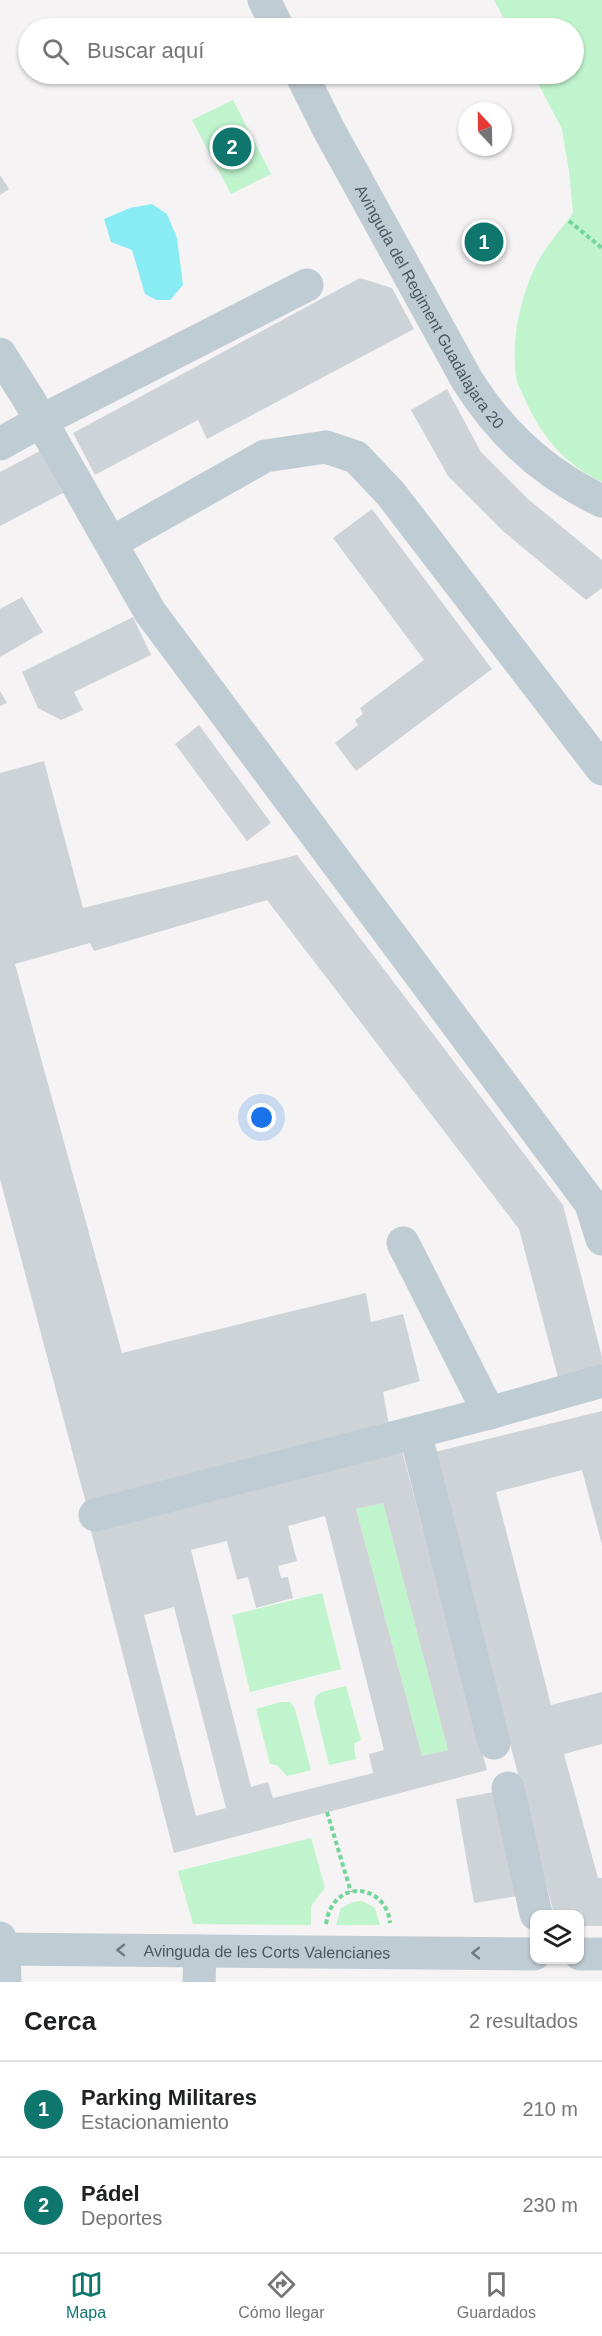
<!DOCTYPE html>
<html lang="es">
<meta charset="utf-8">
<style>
body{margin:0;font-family:Helvetica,sans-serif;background:#f2f2f2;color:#202124}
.controls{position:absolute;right:18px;bottom:18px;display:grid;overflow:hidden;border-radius:12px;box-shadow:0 2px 4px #0004}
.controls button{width:54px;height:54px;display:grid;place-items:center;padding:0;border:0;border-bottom:2px solid #e0e0e0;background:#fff;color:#202124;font:30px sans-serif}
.compass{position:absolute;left:458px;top:102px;width:54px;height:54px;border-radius:50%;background:#fff;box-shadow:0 2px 4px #0004;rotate:338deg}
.you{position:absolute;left:262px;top:1118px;width:21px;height:21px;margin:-15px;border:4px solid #fff;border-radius:50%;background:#1a73e8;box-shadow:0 0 0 9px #1a73e833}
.badge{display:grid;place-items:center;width:39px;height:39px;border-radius:50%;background:#0f766e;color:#fff;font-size:20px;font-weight:700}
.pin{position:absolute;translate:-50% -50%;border:3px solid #fff;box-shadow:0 2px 6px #0006}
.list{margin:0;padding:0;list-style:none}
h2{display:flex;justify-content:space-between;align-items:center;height:78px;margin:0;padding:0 24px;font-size:26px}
h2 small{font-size:20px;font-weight:400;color:#757577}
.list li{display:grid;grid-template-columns:39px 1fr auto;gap:18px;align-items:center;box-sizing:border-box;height:96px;padding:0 24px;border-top:2px solid #e0e0e0}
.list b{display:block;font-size:22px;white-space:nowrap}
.list p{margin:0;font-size:20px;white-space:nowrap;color:#757577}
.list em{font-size:20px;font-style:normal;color:#757577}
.icon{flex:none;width:33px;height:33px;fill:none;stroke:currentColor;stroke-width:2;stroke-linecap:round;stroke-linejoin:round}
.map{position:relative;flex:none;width:602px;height:1982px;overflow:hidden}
.search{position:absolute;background:#fff;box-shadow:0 2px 4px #0004;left:18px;right:18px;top:18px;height:66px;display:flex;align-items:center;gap:15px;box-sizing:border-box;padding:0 21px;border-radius:33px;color:#757577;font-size:22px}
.sheet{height:270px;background:#fff}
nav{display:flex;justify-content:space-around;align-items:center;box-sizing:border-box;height:84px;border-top:2px solid #e0e0e0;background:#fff;font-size:16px;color:#757577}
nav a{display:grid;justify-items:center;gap:3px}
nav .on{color:#0f766e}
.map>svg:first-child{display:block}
</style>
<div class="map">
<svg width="602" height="1982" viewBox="0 0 602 1982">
<rect width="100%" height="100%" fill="#f5f3f3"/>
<path fill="#bff4cd" d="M494,0H602V482C564,464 540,435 524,397C521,391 517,383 516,376C511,339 520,299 536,265C545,247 561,230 573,213L569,171L562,129L533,74H574V28H509Z
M233,100L271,174L231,194L192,120Z
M383,1503L448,1750L422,1756L356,1509Z
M322,1593L341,1669L250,1692L232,1615Z
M346,1686L361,1740L355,1743L354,1749L356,1759L329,1765L314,1703L316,1696L322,1692Z
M281,1702H290L295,1709L311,1770L287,1776L277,1765L270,1764L256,1709Z
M311,1838L325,1888L311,1906V1925L193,1924L178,1871Z
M362,1901L375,1908L380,1925H336L341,1908L353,1902Z"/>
<path fill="#89ecf5" d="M152,204L167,214L177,238L183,285L170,300H156L145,294L132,250L111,242L104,219L130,208Z"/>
<path fill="#ced3d8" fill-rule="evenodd" d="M0,175L9,189L0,195Z
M360,278L392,288L414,329L207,439L198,420L95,475L73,433Z
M447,389L481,452L528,499L602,560V588L586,600L503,531L448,476L411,410Z
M40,451L63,493L0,526V472Z
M372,509L492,669L356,771L335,743L358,725L355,720L363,714L360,708L424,660L333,538Z
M22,597L43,632L0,657V609Z
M133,617L151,655L74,692L83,710L61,720L38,708L22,672Z
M0,691L7,703L0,706Z
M199,725L271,823L247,841L175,744Z
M44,761L83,908L297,855L563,1205L602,1357V1369L559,1381L519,1229L267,900L94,951L90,943L15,964L122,1353L366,1293L371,1322L403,1314L420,1381L383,1392L391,1435L88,1511L0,1179V773Z
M602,1411V1545L582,1470L496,1492L551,1705L602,1692V1744L564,1754L598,1878H602V1926H580L579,1914H554L435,1452Z
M402,1451L487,1770L174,1853L91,1531ZM383,1503L448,1750L422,1756L356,1509ZM325,1516L384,1750L369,1754L373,1773L273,1798L268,1782L251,1787L191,1550L227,1541L237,1580L248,1577L256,1608L293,1598L288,1577L281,1578L278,1566L297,1561L288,1526ZM174,1607L226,1808L196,1816L144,1615Z
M499,1791L517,1896L474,1903L456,1799Z"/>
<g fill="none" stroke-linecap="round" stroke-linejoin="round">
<path stroke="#73d699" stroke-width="4" stroke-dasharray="4.5 3" stroke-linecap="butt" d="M569,221L602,248
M327,1812L351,1892
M326,1924C327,1919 328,1914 330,1910C345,1878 387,1889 390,1923"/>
<g stroke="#c0ccd3" stroke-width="33">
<path d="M264,0L278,28"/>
<path id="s1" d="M301,74L329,130L467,380C500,433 544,474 602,501"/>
<path d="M0,354L28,398L150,612L591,1204L602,1239"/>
<path d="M0,444L41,421L307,285"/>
<path d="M111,543L265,456L326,447L356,457L391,494L602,769"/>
<path d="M403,1243L489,1413L602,1381"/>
<path d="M415,1432L494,1743"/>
<path d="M95,1515L489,1413"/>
<path d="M508,1788L536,1914"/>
<path d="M0,1938L4,1949L5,1982"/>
<path id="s2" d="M0,1949L534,1954"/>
<path d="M580,1954H602"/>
<path d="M199,1982L200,1951"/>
</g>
</g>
<defs><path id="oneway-chevron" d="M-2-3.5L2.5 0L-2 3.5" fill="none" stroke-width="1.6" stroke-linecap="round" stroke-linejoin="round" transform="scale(1.5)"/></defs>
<g stroke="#6c7c84">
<use href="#oneway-chevron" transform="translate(121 1950) rotate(-180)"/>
<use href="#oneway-chevron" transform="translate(476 1953) rotate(-180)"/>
</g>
<g text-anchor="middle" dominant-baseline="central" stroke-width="4.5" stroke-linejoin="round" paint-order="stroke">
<g font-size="16" fill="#485962" stroke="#fff">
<text stroke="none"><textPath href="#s1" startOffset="266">Avinguda del Regiment Guadalajara 20</textPath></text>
<text stroke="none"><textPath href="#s2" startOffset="267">Avinguda de les Corts Valencianes</textPath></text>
</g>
</g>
</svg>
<div class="controls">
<button><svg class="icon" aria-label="layers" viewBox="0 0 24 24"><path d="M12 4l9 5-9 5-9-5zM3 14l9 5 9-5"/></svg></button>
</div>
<svg class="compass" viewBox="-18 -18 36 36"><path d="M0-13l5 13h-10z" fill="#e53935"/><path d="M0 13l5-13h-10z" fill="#757577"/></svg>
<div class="you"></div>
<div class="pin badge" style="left:484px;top:242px">1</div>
<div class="pin badge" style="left:232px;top:147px">2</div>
<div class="search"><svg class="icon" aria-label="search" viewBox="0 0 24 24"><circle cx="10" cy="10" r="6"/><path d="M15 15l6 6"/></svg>Buscar aquí</div>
</div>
<section class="sheet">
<h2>Cerca<small>2 resultados</small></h2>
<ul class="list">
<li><span class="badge">1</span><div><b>Parking Militares</b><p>Estacionamiento</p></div><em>210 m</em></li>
<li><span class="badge">2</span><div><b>Pádel</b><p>Deportes</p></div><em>230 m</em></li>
</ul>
</section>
<nav>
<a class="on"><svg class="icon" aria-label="map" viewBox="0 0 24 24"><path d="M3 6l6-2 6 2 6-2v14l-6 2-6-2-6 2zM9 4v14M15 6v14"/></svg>Mapa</a>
<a><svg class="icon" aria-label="directions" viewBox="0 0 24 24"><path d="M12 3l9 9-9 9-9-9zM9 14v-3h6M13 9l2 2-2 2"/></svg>Cómo llegar</a>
<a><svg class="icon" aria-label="saved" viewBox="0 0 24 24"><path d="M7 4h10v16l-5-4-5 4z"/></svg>Guardados</a>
</nav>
